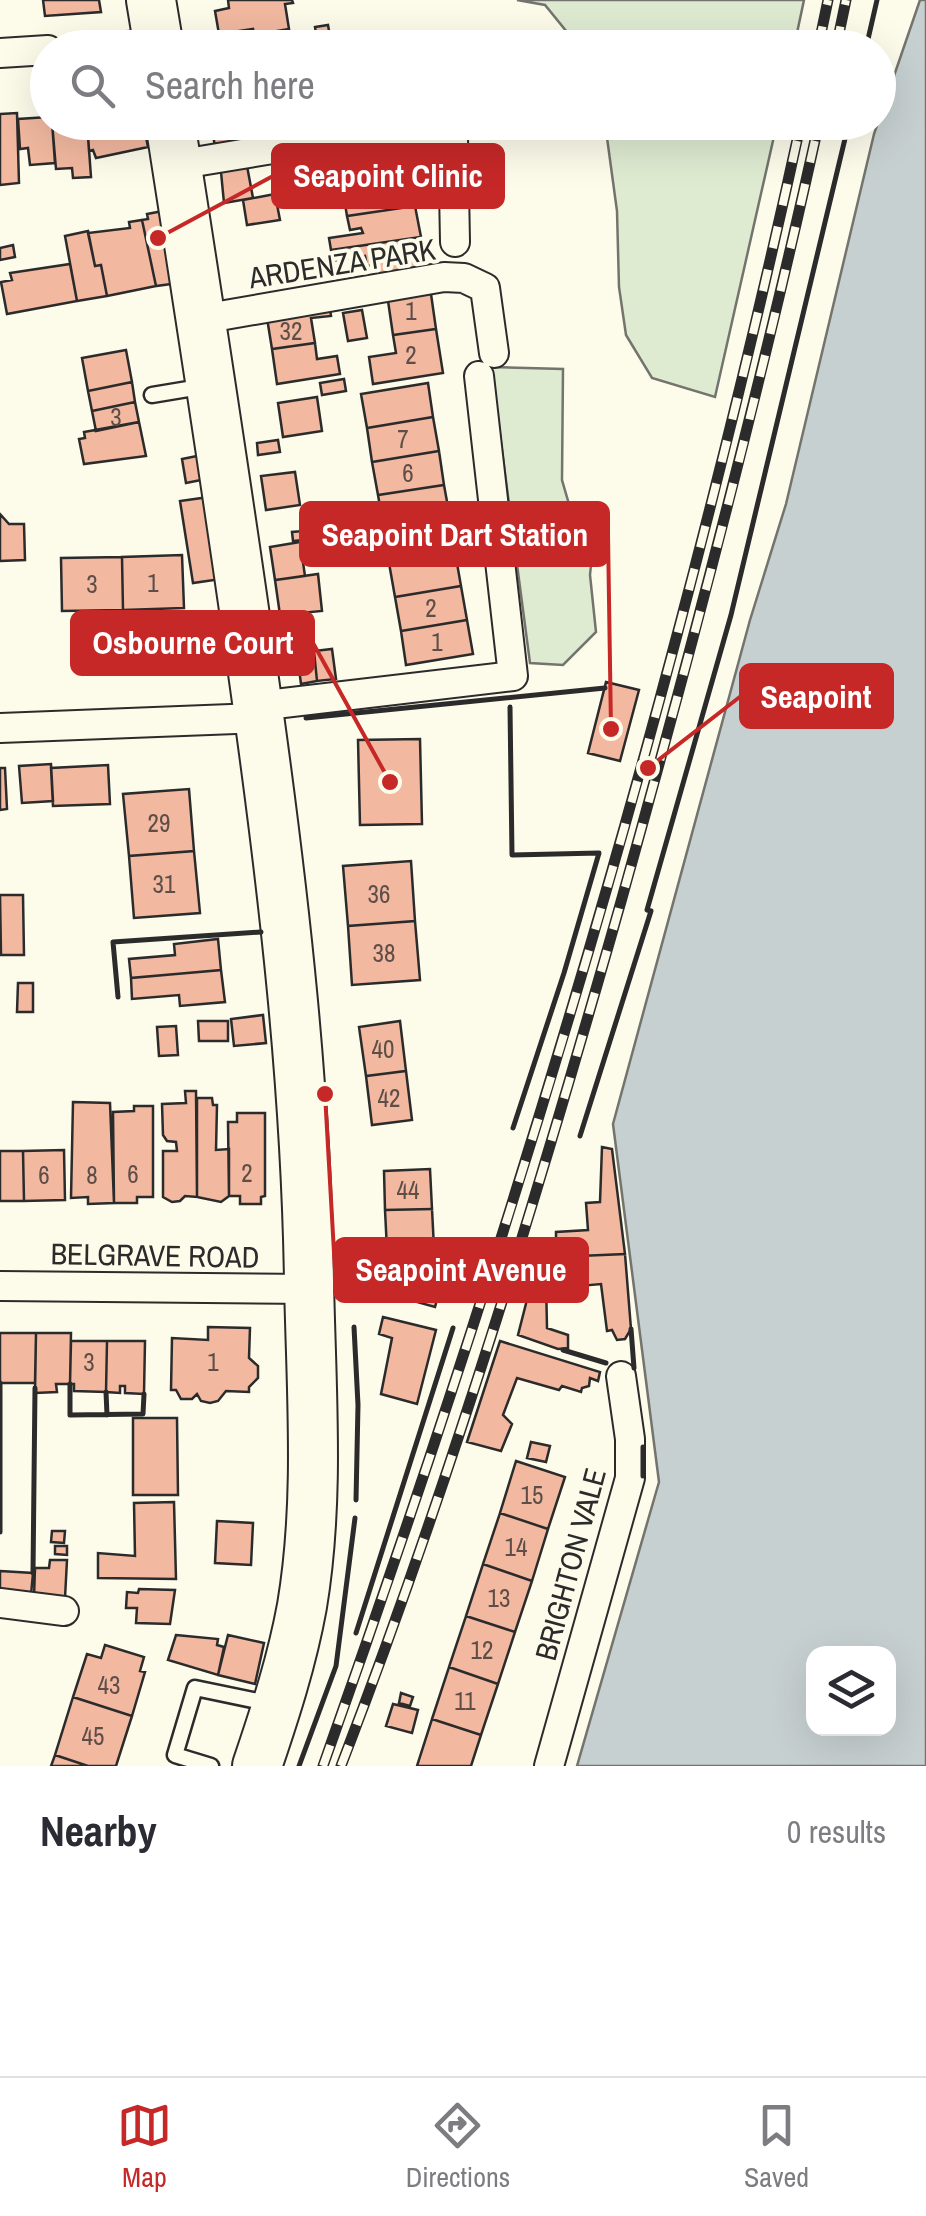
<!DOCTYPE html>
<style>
body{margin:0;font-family:"Archivo Narrow",sans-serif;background:#f7f7f7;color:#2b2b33}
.controls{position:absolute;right:30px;bottom:30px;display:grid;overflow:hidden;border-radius:20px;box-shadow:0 10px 40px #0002}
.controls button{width:90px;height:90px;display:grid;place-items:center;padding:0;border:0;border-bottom:2px solid #e1e1e2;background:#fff;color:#2b2b33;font:50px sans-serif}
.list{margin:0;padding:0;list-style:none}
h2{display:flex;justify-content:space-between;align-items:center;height:130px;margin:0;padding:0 40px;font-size:42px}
h2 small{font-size:32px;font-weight:400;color:#7c7c81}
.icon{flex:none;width:55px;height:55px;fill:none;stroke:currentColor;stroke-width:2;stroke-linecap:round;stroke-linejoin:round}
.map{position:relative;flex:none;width:926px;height:1766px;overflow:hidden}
.search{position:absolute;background:#fff;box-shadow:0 10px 40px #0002;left:30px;right:30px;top:30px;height:110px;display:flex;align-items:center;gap:25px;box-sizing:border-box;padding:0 35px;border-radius:55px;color:#7c7c81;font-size:38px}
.sheet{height:310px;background:#fff}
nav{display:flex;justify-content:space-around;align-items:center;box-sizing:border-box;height:140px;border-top:2px solid #e1e1e2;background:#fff;font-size:28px;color:#7c7c81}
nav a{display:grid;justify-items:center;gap:5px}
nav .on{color:#c62828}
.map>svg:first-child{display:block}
</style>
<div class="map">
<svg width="926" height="1766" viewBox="0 0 926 1766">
<rect width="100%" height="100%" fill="#fdfbea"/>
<path fill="#deebd1" stroke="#74746e" stroke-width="2.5" d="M517,0H804L794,47L580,48L545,5Z
M605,123H777L715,397L652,378L626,335L619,287L617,211Z
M491,367L563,369L562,480L571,511L594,535L590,575L596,632L563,665L530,663Z"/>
<path fill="#c7d0d0" stroke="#74746e" stroke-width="2.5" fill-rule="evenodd" d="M920,0H926V1766H577L659,1482L613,1124L750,620L786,504L874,134ZM814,1654H888V1728H814Z"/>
<path fill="#f2b8a0" stroke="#2b2b2b" stroke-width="2.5" d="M43,0H99L101,12L45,16Z
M228,0H292L293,3L285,4L289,29L254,35L253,29L219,34L215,11L229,8Z
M328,25L331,42L318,45L315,27Z
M264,39L265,48H221L220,46Z
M17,113L19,183L0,185V114Z
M48,117V122H52L55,163L30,165L28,148L20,149L18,119Z
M52,122H87L91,177L73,178L72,168L56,169Z
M87,122H143L148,147L96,158L93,150L89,151Z
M211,122H302L303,132L215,147Z
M407,141L412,174L308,189L303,157Z
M247,166L253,198L224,203L221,172Z
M412,174L415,206L347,216L345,204L357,202L356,195L314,201L312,189Z
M275,194L280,220L247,225L243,200Z
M415,206L421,237L331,250L329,238L363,233L361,228L350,230L347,216Z
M168,210L179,283L156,286L142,220L148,219L147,214Z
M142,220L156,286L107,296L101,265L95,266L88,233L130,228L129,222Z
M88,231L95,266L101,265L107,296L77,301L65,236Z
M421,237L425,271L377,278L375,265L367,266L365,256L333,261L331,250Z
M13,245L15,257L0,260V248Z
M70,264L77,301L7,314L1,282L12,280L10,273Z
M430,287L436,329L393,335L387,294Z
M329,302L331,316L311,318L315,343L272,349L266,312Z
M362,310L367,338L348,341L343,313Z
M436,329L443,373L373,384L369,357L396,353L393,335Z
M315,343L317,359L337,356L340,374L277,384L272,349Z
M126,350L132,382L88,391L82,358Z
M344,379L346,391L322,395L320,383Z
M132,382L135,402L92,411L88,391Z
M428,383L433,417L367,428L361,394Z
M317,397L322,431L283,437L278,403Z
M135,402L139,422L96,431L92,411Z
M433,417L439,451L372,462L367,428Z
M139,422L146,456L84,464L79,439L85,438L84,432Z
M278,440L280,452L258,455L257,443Z
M439,451L444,485L378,495L372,462Z
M202,455L206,479L186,483L182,459Z
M295,472L300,505L266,510L261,476Z
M444,485L450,518L384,529L378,495Z
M209,497L221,579L193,583L180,501Z
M0,514L9,524H24L25,560L0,561Z
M303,531L304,540L293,541L292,532Z
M300,542L305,576L275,580L270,547Z
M455,552L461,586L395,597L389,563Z
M182,555L184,608L123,610L122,557Z
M122,557L123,610L62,611L61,558Z
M318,574L322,611L280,615L275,580Z
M461,586L467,620L401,631L395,597Z
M467,620L473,654L406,665L401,631Z
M332,649L336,679L317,681L314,651Z
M314,651L317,681L301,684L297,653Z
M606,682L639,690L620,761L588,753Z
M420,739L422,824L360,825L358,740Z
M51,764L53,801L22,803L19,766Z
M108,765L110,804L53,806L51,768Z
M0,768H5L7,809L0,810Z
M189,789L194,851L129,856L123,794Z
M194,851L200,913L134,918L129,856Z
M411,861L415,921L348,926L343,866Z
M0,895H23L24,955H1Z
M415,921L420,980L352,985L348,926Z
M218,939L221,970L131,978L129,959L175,955L174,944Z
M221,970L225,1002L180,1006L179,995L132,999L131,978Z
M18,983H33V1012H17Z
M263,1015L266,1043L234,1046L231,1019Z
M198,1021H228V1041H199Z
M400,1021L406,1071L366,1076L359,1027Z
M176,1026L178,1055L159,1056L157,1027Z
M406,1071L412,1120L372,1125L366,1076Z
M185,1091H196L197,1197L185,1196L180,1201L172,1202L163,1197V1151H177L176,1142L167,1141L163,1135L162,1104L186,1103Z
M197,1098H212L213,1105H217L216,1150L229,1149V1196L221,1202L197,1197Z
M73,1102L110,1103L114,1203L88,1204V1197L71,1198Z
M134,1106H153V1197H137V1203H114L113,1112L134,1111Z
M237,1113H265V1196L261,1197V1204H240V1196H229L228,1122H237Z
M602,1147L612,1149L625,1254L556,1257V1232L588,1230L586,1203L600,1202Z
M64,1150L65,1200L24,1201L23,1151Z
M0,1151H23L24,1201H0Z
M430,1169L432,1209L385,1210L384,1171Z
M432,1209L434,1248L387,1250L385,1210Z
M625,1254L631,1329L625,1339L617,1340L612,1330L607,1331L601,1284L546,1289V1280H532L535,1262L556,1257Z
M425,1269L444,1274L435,1307L388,1294L394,1272Z
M532,1280H546L547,1328L568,1335V1348L558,1349L518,1335Z
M383,1317L436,1330L417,1404L381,1394L392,1338L379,1334Z
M208,1327L250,1328L249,1358L258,1366V1378L249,1387V1392L226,1391L218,1401L210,1403L201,1401L197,1394L192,1399H181L176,1390H171L172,1338L208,1340Z
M0,1333H36L35,1383H0Z
M36,1333H71L70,1384H56L57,1392L35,1393Z
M71,1341H107L106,1392L74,1391V1384H70Z
M107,1341H145L144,1394L125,1393V1386H120V1393L106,1392Z
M500,1341L600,1372L598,1381L590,1378L589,1386L582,1388L581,1392L562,1386L559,1390L517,1378L503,1415L512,1424L501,1451L467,1442Z
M133,1418H177L178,1495H133Z
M531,1442L550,1446L546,1462L527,1458Z
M516,1461L565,1477L548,1529L500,1513Z
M174,1502L176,1579L98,1578V1553L135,1556L134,1503Z
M500,1513L548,1529L532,1581L483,1564Z
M217,1521L253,1523L251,1565L215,1563Z
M52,1531H65L64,1543L51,1542Z
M55,1546H67V1555L55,1554Z
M50,1560H67L65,1598L34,1597L35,1568H49Z
M483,1564L532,1581L515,1632L466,1616Z
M0,1571L33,1573L31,1595L0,1593Z
M139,1589L175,1590L170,1624L136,1623L137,1608H126L127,1592L138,1593Z
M466,1616L515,1632L498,1684L449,1667Z
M176,1635L218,1639L217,1645L224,1647L218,1675L168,1660Z
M228,1635L264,1643L255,1684L218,1675Z
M105,1645L144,1657L140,1671L145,1672L132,1716L73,1697L87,1654L101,1658Z
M449,1667L498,1684L481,1735L432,1719Z
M401,1693L413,1697L410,1706L399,1703Z
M73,1697L132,1716L116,1766H88L55,1755Z
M393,1704L418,1710L412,1733L386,1726Z
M432,1719L481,1735L471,1766H417Z
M55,1755L88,1766H51Z"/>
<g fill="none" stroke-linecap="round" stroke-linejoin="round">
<g stroke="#2b2b2b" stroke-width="19">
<path id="service" d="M152,395L206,386
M211,1766L175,1755L195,1688L272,1704"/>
</g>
<g stroke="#2b2b2b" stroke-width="32">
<path id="minor" d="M96,48L158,44
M0,53L48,50
M176,165L358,135L416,130L453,137L455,242
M202,319L444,277L464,278L485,288L494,353
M258,706L513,676L479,376
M0,728L259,718
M0,1286L310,1289
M0,1603L64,1611
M549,1766L630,1478V1439L621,1376"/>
</g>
<g stroke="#2b2b2b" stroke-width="52">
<path id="trunk" d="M151,0L159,48
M170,122C201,320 232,518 259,716C285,904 306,1091 309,1281C311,1388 320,1499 302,1606C292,1661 275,1713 257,1766"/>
</g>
<use href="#service" stroke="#fdfbea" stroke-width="14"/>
<use href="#minor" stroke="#fdfbea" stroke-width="28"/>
<use href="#trunk" stroke="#fdfbea" stroke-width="48"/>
<g stroke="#2b2b2b" stroke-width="11">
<path id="rail" d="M818,48L828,0
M836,48L846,0
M323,1766C515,1228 680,680 801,122
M341,1766C450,1483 539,1191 622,898C694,641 762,383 819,122"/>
</g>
<use href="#rail" stroke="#fdfbea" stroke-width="8" stroke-dasharray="22" stroke-linecap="butt"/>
<path stroke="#2b2b2b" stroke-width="5" d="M866,48L877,0
M510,707L512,855L599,853L564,973L513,1128
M306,718L605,688
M118,997L113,942L261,932
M580,1136L651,911L647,910L731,615L849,122
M354,1327L358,1405L356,1500
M631,1329L634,1368
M563,1350L606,1363
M70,1384V1415L143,1414L144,1394
M106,1392L107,1415
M643,1476V1447
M0,1532V1383
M33,1573L35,1388
M356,1633L453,1328
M299,1766L336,1666L355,1518"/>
</g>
<g text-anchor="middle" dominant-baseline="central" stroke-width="8" stroke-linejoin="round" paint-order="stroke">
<g font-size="25" fill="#5d4e48">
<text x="411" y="311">1</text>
<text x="291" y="331">32</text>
<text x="411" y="355">2</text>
<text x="116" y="417">3</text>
<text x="403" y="439">7</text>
<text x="408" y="473">6</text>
<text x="153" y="583">1</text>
<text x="92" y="584">3</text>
<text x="431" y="608">2</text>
<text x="437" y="642">1</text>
<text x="159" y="823">29</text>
<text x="164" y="884">31</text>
<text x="379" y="894">36</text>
<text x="384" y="953">38</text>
<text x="383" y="1049">40</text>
<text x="389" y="1098">42</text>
<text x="247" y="1173">2</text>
<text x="133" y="1174">6</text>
<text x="44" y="1175">6</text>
<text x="92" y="1175">8</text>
<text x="408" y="1190">44</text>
<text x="89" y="1362">3</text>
<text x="213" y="1362">1</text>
<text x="532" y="1495">15</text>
<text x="516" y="1547">14</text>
<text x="499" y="1598">13</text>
<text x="482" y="1650">12</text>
<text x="109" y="1685">43</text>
<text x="465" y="1701">11</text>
<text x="93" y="1736">45</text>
</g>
<g font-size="30" fill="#2b2b2b" stroke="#fdfbea">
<text transform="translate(342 263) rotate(-9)">ARDENZA PARK</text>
<text transform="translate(155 1255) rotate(1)">BELGRAVE ROAD</text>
<text transform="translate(570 1564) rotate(-75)">BRIGHTON VALE</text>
</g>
</g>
<path fill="none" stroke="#c62828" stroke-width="4" d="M158 238L273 176M611 729L608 534M390 782L313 643M648 768L741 696M325 1094L335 1270"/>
<g fill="#c62828" stroke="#fdfbea" stroke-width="4">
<circle cx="158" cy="238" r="10"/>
<circle cx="611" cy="729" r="10"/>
<circle cx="390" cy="782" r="10"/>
<circle cx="648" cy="768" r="10"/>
<circle cx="325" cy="1094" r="10"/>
</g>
<g fill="#c62828" stroke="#c62828" stroke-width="4">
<rect x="273" y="145" width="230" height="62" rx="10"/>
<rect x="301" y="503" width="307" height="62" rx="10"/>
<rect x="72" y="612" width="241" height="62" rx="10"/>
<rect x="741" y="665" width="151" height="62" rx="10"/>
<rect x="335" y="1239" width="252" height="62" rx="10"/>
</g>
<g font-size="32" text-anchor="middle" font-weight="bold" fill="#fff">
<text x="388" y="187">Seapoint Clinic</text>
<text x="455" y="546">Seapoint Dart Station</text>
<text x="193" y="654">Osbourne Court</text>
<text x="816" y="708">Seapoint</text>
<text x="461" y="1281">Seapoint Avenue</text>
</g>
</svg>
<div class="controls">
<button><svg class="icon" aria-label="layers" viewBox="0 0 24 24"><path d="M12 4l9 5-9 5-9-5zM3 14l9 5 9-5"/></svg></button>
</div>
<div class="search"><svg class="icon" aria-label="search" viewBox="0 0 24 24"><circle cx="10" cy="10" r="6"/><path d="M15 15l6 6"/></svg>Search here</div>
</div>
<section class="sheet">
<h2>Nearby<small>0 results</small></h2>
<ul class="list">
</ul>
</section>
<nav>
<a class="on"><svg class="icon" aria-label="map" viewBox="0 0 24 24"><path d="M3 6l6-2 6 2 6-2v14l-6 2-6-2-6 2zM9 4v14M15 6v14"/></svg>Map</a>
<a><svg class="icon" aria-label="directions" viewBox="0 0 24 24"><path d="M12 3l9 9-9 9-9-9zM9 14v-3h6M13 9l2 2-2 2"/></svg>Directions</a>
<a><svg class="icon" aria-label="saved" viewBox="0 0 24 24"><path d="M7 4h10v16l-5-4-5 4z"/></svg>Saved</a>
</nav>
